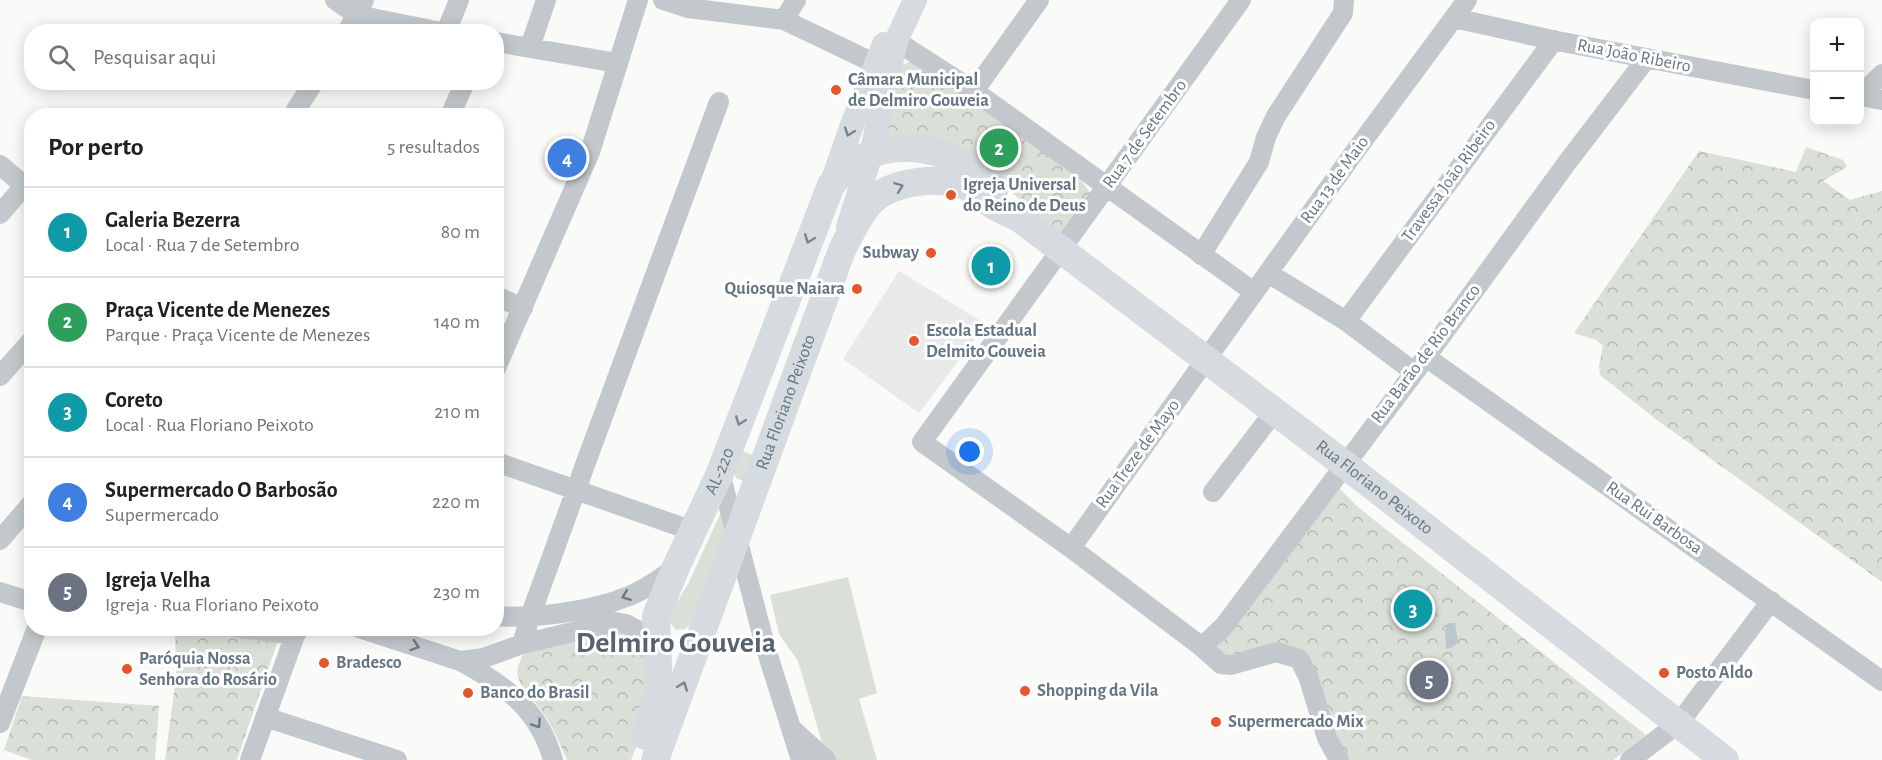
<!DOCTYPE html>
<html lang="pt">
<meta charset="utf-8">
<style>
body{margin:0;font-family:"Alegreya Sans",sans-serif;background:#f6f6f6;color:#202124}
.controls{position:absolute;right:18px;top:18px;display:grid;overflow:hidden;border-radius:12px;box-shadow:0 3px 15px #0003}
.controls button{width:54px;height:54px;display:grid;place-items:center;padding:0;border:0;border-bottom:2px solid #e0e0e0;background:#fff;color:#202124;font:30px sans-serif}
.you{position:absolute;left:970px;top:452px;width:21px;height:21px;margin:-15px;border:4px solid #fff;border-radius:50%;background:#1a73e8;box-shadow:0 0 0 9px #1a73e833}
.badge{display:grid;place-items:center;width:39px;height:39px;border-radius:50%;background:#e4572e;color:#fff;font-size:20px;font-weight:700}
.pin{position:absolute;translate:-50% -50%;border:3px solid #fff;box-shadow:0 2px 6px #0006}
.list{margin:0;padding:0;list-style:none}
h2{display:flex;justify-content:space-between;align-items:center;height:78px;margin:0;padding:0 24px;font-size:26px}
h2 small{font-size:20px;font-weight:400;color:#757577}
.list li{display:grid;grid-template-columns:39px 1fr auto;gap:18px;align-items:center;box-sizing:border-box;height:90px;padding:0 24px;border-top:2px solid #e0e0e0}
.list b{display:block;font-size:22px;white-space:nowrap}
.list p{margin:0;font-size:20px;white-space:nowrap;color:#757577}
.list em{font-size:20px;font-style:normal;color:#757577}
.icon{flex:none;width:33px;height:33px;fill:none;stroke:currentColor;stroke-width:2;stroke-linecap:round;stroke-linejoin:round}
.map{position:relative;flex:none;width:1882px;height:760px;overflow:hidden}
.search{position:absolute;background:#fff;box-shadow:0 3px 15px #0003;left:24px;top:24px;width:480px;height:66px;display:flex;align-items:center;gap:15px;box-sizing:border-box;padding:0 21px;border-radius:24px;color:#757577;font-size:22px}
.panel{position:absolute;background:#fff;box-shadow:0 3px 15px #0003;left:24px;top:108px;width:480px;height:528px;border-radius:24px}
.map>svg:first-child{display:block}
</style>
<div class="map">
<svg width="1882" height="760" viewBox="0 0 1882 760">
<defs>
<pattern id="forest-crowns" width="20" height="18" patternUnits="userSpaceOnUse" patternTransform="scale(1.5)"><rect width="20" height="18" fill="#dadfd7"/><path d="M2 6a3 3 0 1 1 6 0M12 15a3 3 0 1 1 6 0" fill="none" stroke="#b4b9b4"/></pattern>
</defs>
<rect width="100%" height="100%" fill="#fafaf8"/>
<path fill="#e8e9e9" d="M899,271L986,324L919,413L843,359Z"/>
<path fill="#dadfd7" d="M742,451L755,456L743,481L736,478L734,472Z
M722,510L725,530L690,625L685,629L676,630L669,622V616L689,582Z
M848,577L877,693L859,699L877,760H836L824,749L798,661L779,634L770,595Z"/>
<path fill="url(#forest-crowns)" d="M915,59L1072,167L1094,199L1059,235L1007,188L886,137L897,68Z
M1806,147L1843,160L1847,167L1823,181L1850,200L1882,191V582L1657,420L1600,375L1599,365L1603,346L1596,340L1574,333L1699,151L1796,172Z
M1339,488L1359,508L1646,735L1613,760H1346L1300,650L1286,644H1279L1225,656L1216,649Z
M613,627L643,642L652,707L631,760H567C560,744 553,727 543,713C528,691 505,679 526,651Z
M175,629L278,640L237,760H165L176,677Z
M22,696L159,706L155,760H32L4,750Z"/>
<path fill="#bbc7cb" d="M1448,623H1455L1458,642L1453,647L1446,649L1445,630Z"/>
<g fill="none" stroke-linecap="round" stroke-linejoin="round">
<path stroke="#c3c8cc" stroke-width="20" d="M335,0L357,15L441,32
M663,0L688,8L784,20L876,64
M1241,0L922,442L1071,548L1202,647L1221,664L1231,665L1277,652L1299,659L1308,676L1327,738L1339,760
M1454,18L1557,41L1814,90
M784,20L796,0
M347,32L364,0
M446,32L459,0
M896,41L974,91L1254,292
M496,42L617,63
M530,47L546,0
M974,91L1039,0
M1860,96L1882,74
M1860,96L1882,100
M292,116L314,82
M450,116L465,82
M0,165L32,192
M0,214L24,186
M1201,255L1259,162L1266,137L1276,116L1343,13L1344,0
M1268,273L1346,321L1414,372
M496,296L523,308
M1346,321L1554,40
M1426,357L1882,681
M496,368L590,152L638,0
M0,376L32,340
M496,462L693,531
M720,473L766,649L801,760
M1213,492L1274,412
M0,540L32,503
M1071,548L1351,157L1467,0
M0,592L32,602
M496,616C534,619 593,611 629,596C646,589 661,578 676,567
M239,628L295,635L300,628
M359,628L460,661L484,658L522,644L615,622L626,624L656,640
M522,644L530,617L585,465L719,102
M1202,647L1224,626L1426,357L1566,164L1647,58
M460,661C505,685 539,709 553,760
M265,717L397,760
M0,723L37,628
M793,730L826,760
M250,760L295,635
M1630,760L1679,723L1771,601"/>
<path stroke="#d6dbdf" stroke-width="24" d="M831,185L852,125L884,44
M848,227L871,154L896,41L915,0"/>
<g stroke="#d6dbdf" stroke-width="28">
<path id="s1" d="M646,736L659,688L656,616L676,567L720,473L831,185C837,178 843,170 851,165C897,133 959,149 995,188"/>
<path id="s2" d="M655,760L842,250C851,233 858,216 871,202C890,181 943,175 967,187C978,193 987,202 998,208C1005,212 1012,215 1019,218L1344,464L1725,760"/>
</g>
</g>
<defs><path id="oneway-chevron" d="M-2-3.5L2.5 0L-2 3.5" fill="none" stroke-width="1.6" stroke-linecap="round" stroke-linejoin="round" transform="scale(1.5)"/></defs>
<g stroke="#768591">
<use href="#oneway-chevron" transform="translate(849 132) rotate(110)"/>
<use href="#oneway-chevron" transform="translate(899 187) rotate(-20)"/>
<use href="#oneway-chevron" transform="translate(809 239) rotate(111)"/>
<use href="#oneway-chevron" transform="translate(740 421) rotate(111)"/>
<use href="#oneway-chevron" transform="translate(683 686) rotate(-69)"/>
</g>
<g stroke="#6a7a87">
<use href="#oneway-chevron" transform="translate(626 596) rotate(159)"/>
<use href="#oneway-chevron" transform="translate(415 646) rotate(18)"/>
<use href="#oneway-chevron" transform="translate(537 724) rotate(56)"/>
</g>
<g fill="#e4572e" stroke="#fff" stroke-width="2">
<circle cx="836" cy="90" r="6"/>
<circle cx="951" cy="195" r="6"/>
<circle cx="931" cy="253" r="6"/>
<circle cx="857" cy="289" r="6"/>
<circle cx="914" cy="341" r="6"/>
<circle cx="324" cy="663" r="6"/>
<circle cx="127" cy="669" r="6"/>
<circle cx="1664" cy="673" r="6"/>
<circle cx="1025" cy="691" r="6"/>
<circle cx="468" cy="693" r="6"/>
<circle cx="1216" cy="722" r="6"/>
</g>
<g text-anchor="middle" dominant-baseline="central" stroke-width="6" stroke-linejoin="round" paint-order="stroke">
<g font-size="18" fill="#657683" stroke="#fff">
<text transform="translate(1634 56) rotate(11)">Rua João Ribeiro</text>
<text transform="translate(1145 134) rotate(-54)">Rua 7 de Setembro</text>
<text transform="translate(1335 180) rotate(-54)">Rua 13 de Maio</text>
<text transform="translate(1449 181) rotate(-54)">Travessa João Ribeiro</text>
<text transform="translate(1426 354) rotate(-53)">Rua Barão de Rio Branco</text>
<text stroke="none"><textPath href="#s2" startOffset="381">Rua Floriano Peixoto</textPath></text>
<text transform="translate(1138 454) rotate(-54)">Rua Treze de Mayo</text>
<text stroke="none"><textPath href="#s1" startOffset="280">AL-220</textPath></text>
<text stroke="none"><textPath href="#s2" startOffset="1208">Rua Floriano Peixoto</textPath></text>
<text transform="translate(1654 518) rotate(35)">Rua Rui Barbosa</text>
</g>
<g font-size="18" font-weight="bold" fill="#657683" stroke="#fff" text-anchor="start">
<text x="848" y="80">Câmara Municipal<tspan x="848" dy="21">de Delmiro Gouveia</tspan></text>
<text x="963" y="185">Igreja Universal<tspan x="963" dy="21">do Reino de Deus</tspan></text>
<text x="919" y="253" text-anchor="end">Subway</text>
<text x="845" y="289" text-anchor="end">Quiosque Naiara</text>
<text x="926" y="331">Escola Estadual<tspan x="926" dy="21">Delmito Gouveia</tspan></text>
<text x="139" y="659">Paróquia Nossa<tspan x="139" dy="21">Senhora do Rosário</tspan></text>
<text x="336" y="663">Bradesco</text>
<text x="1676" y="673">Posto Aldo</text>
<text x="1037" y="691">Shopping da Vila</text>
<text x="480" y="693">Banco do Brasil</text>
<text x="1228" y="722">Supermercado Mix</text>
</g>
<g font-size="30" font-weight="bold" fill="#57646e" stroke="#fff">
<text x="676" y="643">Delmiro Gouveia</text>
</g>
</g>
</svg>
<div class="controls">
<button>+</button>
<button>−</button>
</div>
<div class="you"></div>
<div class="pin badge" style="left:991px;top:266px;background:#0f9aa8">1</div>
<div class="pin badge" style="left:999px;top:148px;background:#2e9e5b">2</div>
<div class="pin badge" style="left:1413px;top:609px;background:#0f9aa8">3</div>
<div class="pin badge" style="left:567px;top:158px;background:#3f7fe0">4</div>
<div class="pin badge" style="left:1429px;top:680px;background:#6b7280">5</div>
<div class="search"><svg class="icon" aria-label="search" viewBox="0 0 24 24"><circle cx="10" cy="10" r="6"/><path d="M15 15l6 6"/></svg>Pesquisar aqui</div>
<section class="panel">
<h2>Por perto<small>5 resultados</small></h2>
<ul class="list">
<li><span class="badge" style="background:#0f9aa8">1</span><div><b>Galeria Bezerra</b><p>Local · Rua 7 de Setembro</p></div><em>80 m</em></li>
<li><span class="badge" style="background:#2e9e5b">2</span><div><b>Praça Vicente de Menezes</b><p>Parque · Praça Vicente de Menezes</p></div><em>140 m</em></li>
<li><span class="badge" style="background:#0f9aa8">3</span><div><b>Coreto</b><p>Local · Rua Floriano Peixoto</p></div><em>210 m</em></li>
<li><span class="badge" style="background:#3f7fe0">4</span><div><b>Supermercado O Barbosão</b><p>Supermercado</p></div><em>220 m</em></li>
<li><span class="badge" style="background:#6b7280">5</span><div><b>Igreja Velha</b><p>Igreja · Rua Floriano Peixoto</p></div><em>230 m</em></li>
</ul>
</section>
</div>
